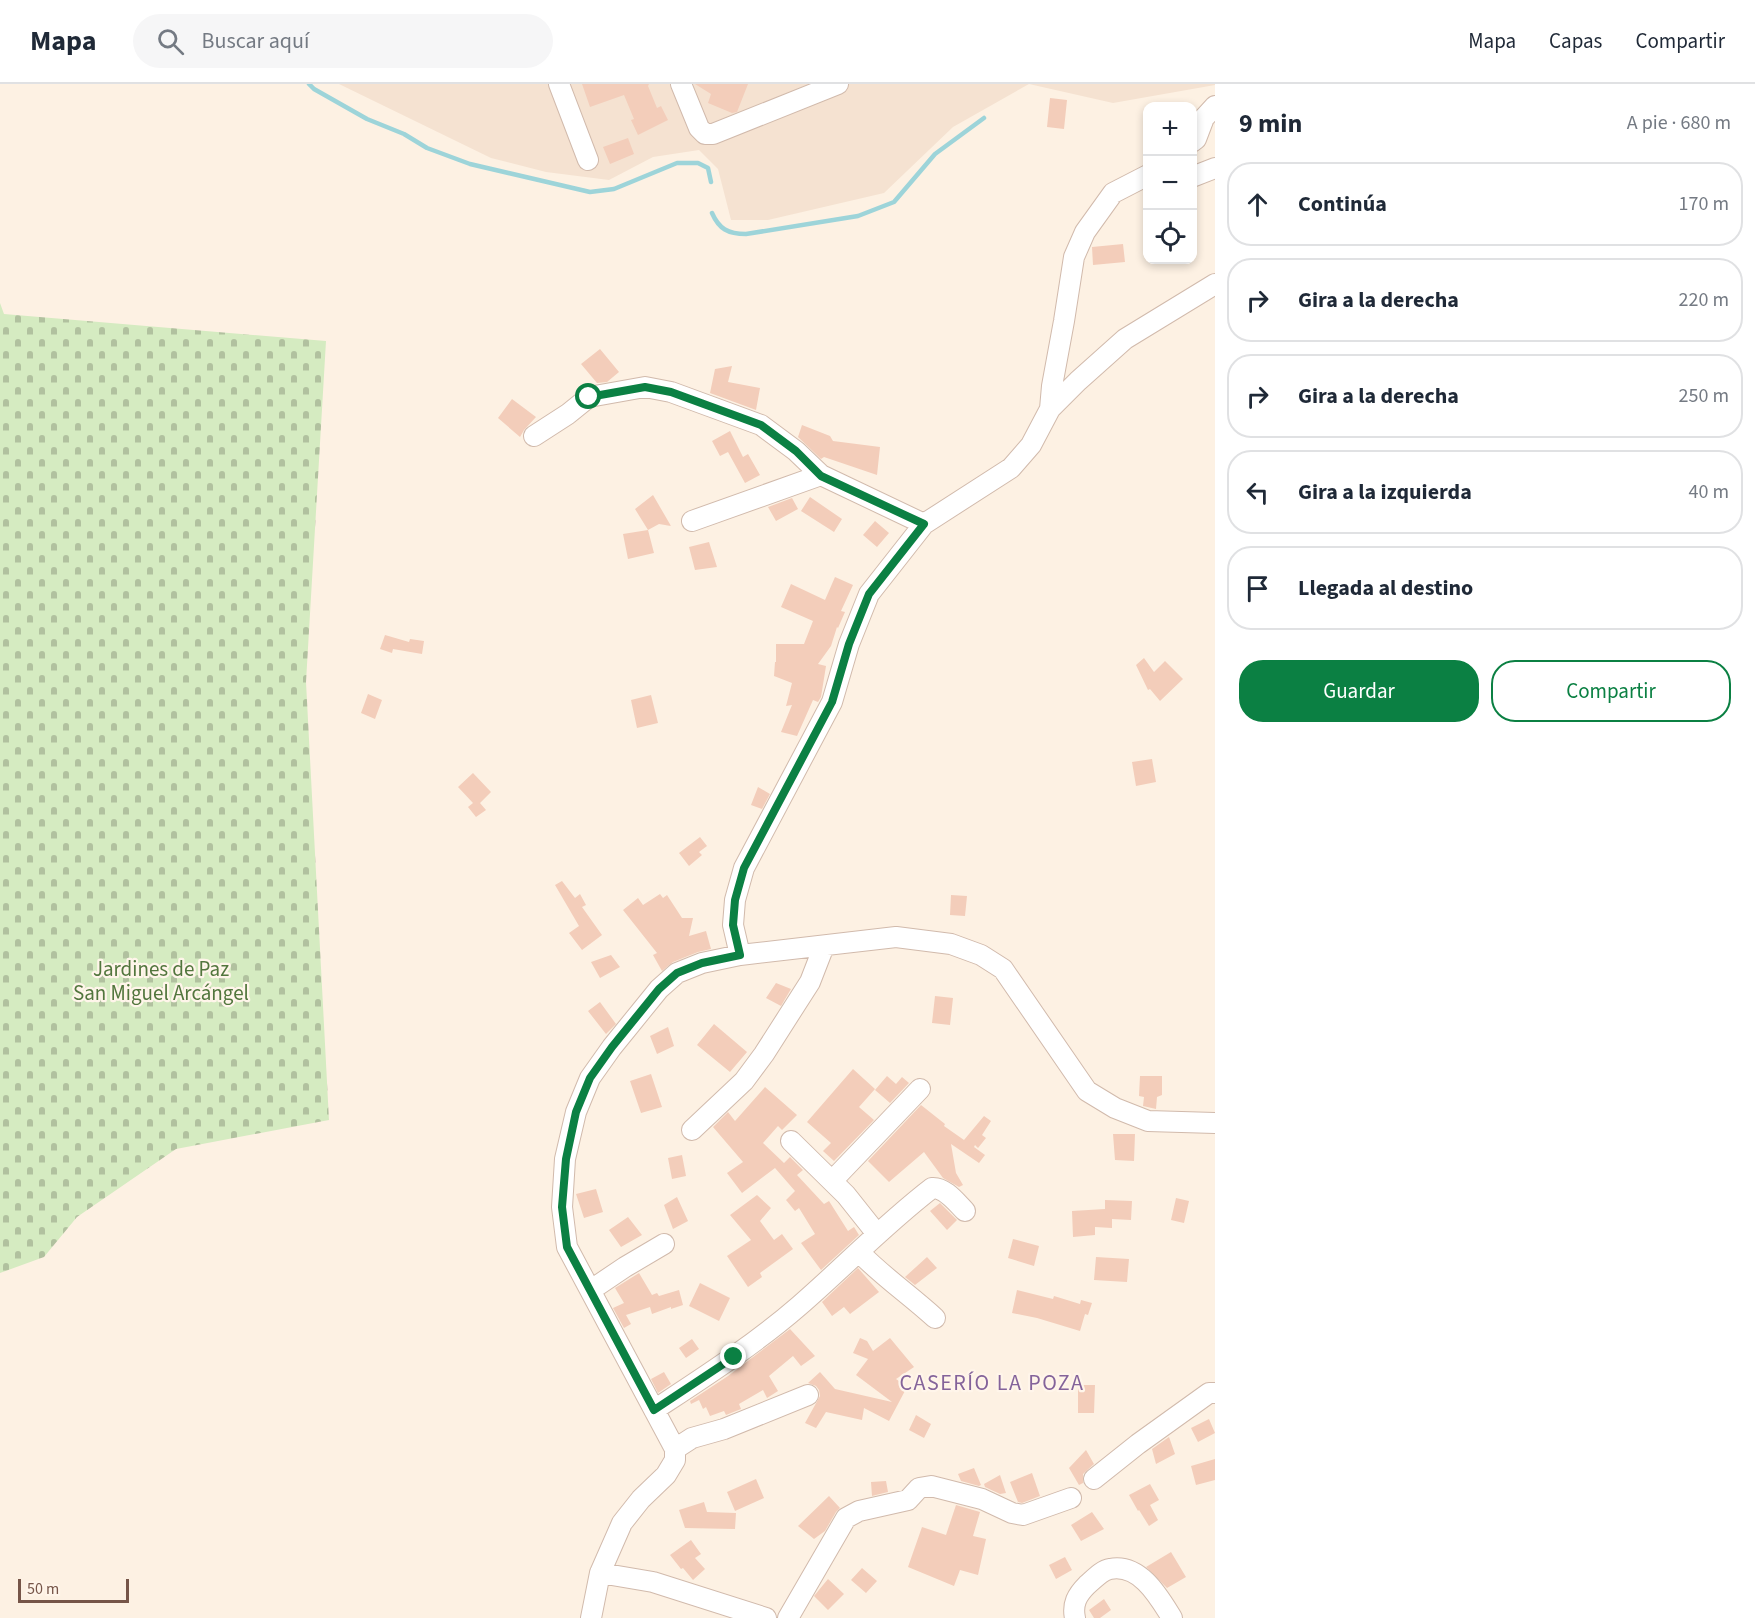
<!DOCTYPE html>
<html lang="es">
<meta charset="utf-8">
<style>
body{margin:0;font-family:"Source Sans 3",sans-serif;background:#f6f6f7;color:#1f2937}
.controls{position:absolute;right:18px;top:18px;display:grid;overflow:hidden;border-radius:12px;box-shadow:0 3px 9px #0003}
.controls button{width:54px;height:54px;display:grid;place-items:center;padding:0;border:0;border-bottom:2px solid #e0e1e3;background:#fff;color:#1f2937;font:30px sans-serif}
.scale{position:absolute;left:18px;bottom:15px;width:111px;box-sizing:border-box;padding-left:6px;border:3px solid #765548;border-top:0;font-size:16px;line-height:21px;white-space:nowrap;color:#765548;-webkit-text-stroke:4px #fff5ea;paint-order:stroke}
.stop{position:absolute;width:18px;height:18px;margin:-14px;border:4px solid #0b8043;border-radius:50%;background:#fff}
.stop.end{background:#0b8043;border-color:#fff;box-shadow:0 2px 6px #0008}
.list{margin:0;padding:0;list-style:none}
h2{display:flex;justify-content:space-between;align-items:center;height:78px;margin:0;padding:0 24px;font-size:26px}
h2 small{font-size:20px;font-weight:400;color:#747a83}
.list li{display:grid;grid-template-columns:39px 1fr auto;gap:18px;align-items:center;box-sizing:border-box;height:84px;margin:0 12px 12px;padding:0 12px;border:2px solid #e0e1e3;border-radius:24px}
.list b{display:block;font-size:22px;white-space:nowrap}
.list em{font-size:20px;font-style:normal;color:#747a83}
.actions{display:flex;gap:12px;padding:18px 24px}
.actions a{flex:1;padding:14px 0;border:2px solid #0b8043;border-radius:24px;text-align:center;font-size:21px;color:#0b8043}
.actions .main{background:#0b8043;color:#fff}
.icon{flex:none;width:33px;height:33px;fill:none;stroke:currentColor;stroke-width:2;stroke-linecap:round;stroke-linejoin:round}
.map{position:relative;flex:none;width:1215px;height:1534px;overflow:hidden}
header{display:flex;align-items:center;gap:36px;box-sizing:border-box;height:84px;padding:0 30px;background:#fff;border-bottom:2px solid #e0e1e3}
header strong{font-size:28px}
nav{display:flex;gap:33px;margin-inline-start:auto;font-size:21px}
.search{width:420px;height:54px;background:#f6f6f7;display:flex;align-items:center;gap:15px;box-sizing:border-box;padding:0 21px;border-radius:33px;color:#747a83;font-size:22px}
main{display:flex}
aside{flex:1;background:#fff}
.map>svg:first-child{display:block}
</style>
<header>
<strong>Mapa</strong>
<div class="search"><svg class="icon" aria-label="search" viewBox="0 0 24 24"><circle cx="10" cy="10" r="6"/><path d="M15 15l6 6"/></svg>Buscar aquí</div>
<nav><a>Mapa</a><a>Capas</a><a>Compartir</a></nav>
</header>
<main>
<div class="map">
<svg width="1215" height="1534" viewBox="0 0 1215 1534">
<defs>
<pattern id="cemetery-stones" width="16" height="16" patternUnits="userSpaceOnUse" patternTransform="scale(1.5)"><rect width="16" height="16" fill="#d5ebc1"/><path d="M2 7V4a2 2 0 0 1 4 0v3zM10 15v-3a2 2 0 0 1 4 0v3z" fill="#b1c19f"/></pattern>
</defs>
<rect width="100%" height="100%" fill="#fdf1e3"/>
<path fill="#f5e2d1" d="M339,0H1215V1L1113,19L1029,0L953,43L884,109L768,136H731L718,85L699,66L653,73L609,96L546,88L491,74Z"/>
<path fill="url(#cemetery-stones)" d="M0,219L4,230L326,257L306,598L329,1036L176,1065L77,1133L44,1173L0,1189Z"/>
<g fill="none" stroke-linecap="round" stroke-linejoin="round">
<path stroke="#9dd4d9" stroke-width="4.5" d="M309,0L314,5L367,35L404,50L427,64L470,80L590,108L614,105L677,79H698L708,84L711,98
M712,129C719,145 728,150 746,150L858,132L894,118L935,70L984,34"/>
</g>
<path fill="#f3cdba" d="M582,0H649L648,2L657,24L661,22L668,36L638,51L631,36L634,35L624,11L590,23Z
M695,0H748L737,28L732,29L708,19L711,10Z
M1050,14L1067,16L1064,45L1047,43Z
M628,54L634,70L610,80L603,63Z
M1123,160L1125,178L1093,181L1092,163Z
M600,265L619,288L607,298L597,299L581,280Z
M732,282L728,298L760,304L756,326L710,309L715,285Z
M512,315L536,333L524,346L520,353L498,334Z
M802,341L830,352L833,357L880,363L877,391L824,373L821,375L798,353Z
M730,347L743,373L748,370L760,391L745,399L728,368L720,372L712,357Z
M653,411L671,442L659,440L648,446L654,469L628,475L623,450L648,446L635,425Z
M810,413L842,435L834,448L801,427Z
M792,414L798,425L776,437L768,423Z
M875,437L889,449L877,463L863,451Z
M709,458L717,483L695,486L689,463Z
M835,493L853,501L841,527L845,528L838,544L837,543L831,562L818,580L826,582L821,613L818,618L813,616L797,652L781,648L792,621L786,622L792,599L774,592L775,578H776V560H804L813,537L781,523L791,500L825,516Z
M385,551L409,558L410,555L424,557L422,570L393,565L392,569L380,565Z
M1144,574L1154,588L1165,577L1183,595L1160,617L1150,605L1148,606L1136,581Z
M368,610L382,616L375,635L361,629Z
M651,611L658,639L637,644L631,616Z
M1152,675L1156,698L1136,702L1132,678Z
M473,689L491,708L480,719L486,726L476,733L468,723L473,719L458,703Z
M758,703L770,710L762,725L751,721Z
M700,753L707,762L699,768L702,771L689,782L679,769Z
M562,797L575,814L580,810L586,821L582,823L602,851L582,866L569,849L579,842L555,801Z
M660,810L663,814L667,811L682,834H693L689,852L706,847L711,865L698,868L673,878L662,887L653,871L657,869L623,826L638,814L643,821Z
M951,811L967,812L965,832L950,831Z
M611,871L620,883L600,894L591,878Z
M776,899L791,905L781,922L766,914Z
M935,912L953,914L950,941L932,939Z
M600,918L616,940L606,950L588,927Z
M714,940L747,968L730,988L697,961Z
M668,943L674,962L657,970L650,952Z
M853,985L875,1005L859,1023L874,1036L834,1077L823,1067L831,1059L807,1038Z
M651,990L662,1023L641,1029L630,997Z
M887,992L896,1000L902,993L909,999L890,1019L875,1006Z
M1140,992H1162V1011L1157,1013L1156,1025L1143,1022L1144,1013L1139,1012Z
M765,1003L797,1031L782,1046L778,1042L763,1059L784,1079L790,1073L803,1086L797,1091L824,1120L829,1117L848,1147L854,1143L859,1151L821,1186L801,1159L815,1150L799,1124L795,1127L786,1116L795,1107L775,1084L742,1109L727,1089L743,1078L713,1043L728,1028L735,1037Z
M921,1021L945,1040L944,1042L964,1056L984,1032L991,1037L982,1051L986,1054L978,1064L975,1061L974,1063L985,1071L979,1079L951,1060L956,1089L963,1101L959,1103L943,1094L924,1068L889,1098L868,1077Z
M1113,1050H1135L1134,1077L1115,1076Z
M682,1071L686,1092L672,1095L668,1074Z
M596,1105L603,1128L584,1134L576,1110Z
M757,1111L771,1124L760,1137L774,1156L782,1150L793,1165L760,1189L762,1193L748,1203L727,1172L751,1156L730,1131Z
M677,1113L688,1137L673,1145L664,1121Z
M1176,1114L1189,1117L1184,1139L1171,1136Z
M1105,1116L1132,1117L1131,1136L1112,1135V1144L1095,1143V1151L1073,1153L1072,1127L1105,1125Z
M940,1119L957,1136L947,1146L930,1127Z
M628,1133L642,1151L621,1163L609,1146Z
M1013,1155L1039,1162L1034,1182L1008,1174Z
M927,1173L937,1184L915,1201L905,1193Z
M1096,1173L1129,1175L1127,1198L1094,1196Z
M858,1184L879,1208L850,1230L844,1223L832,1232L822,1218Z
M639,1189L652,1211L657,1209L659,1212L679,1206L683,1221L671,1225V1223L652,1230L650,1223L626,1231L631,1240L624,1244L613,1224L624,1219L615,1204Z
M700,1199L730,1214L719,1237L689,1222Z
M1017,1206L1053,1215L1054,1212L1080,1220L1081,1216L1092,1219L1088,1231L1085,1230L1080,1247L1037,1234L1012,1229Z
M790,1245L815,1272L801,1282L793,1272L769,1292L778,1307L767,1314L763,1306L739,1320L741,1325L726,1331L724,1327L710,1332L706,1323L703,1325L699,1316L691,1320L690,1317L728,1292Z
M860,1254L867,1257L873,1267L890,1254L914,1283L896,1295L907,1303L889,1337L864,1324L862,1336L826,1328L816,1344L805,1339L820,1312L819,1306L816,1302L808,1299L820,1288L835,1305L892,1318L856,1291L868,1275L853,1269Z
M692,1255L699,1265L686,1274L679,1264Z
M664,1288L671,1300L658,1309L651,1295Z
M1078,1301H1095L1094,1329H1078Z
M916,1331L931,1340L924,1354L909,1346Z
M1209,1335L1215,1349L1198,1358L1191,1344Z
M1169,1353L1175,1370L1156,1380L1152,1365Z
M1086,1366L1094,1380L1083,1390V1399L1079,1401L1069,1384Z
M1215,1375V1396L1196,1401L1191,1382Z
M974,1384L981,1401L979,1402L961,1397L958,1390Z
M1032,1389L1040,1412L1022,1419L1018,1418L1010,1398Z
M1000,1391L1006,1409L1000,1410L985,1403L984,1400Z
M756,1395L764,1414L735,1427L727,1408Z
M886,1397L888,1408L872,1412L871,1398Z
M1150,1400L1159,1416L1150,1421L1158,1436L1149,1442L1139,1426L1138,1427L1129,1411Z
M829,1412L840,1424L836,1428L825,1447L814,1455L798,1442Z
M704,1418L707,1428L736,1429L735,1445L685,1444L679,1426Z
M956,1421L980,1428L973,1452L986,1455L978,1491L960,1486L954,1502L908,1483L922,1443L946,1451Z
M1092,1428L1104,1445L1081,1457L1071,1441Z
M691,1456L701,1470L695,1474L705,1485L693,1496L683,1484L681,1485L670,1471Z
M1171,1468L1186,1493L1167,1504L1146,1483Z
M1065,1473L1072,1486L1056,1495L1049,1481Z
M862,1484L877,1497L866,1509L851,1496Z
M828,1495L844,1510L828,1526L814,1512Z
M1104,1515L1111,1526L1100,1534H1094L1089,1526Z"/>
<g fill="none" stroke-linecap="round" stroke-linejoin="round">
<g stroke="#d1baac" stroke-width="22">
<path id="minor" d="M559,0L588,76
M681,0L699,44L705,50H713L838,0
M1192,58L1196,55L1204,34L1215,22
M1192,93L1215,84
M1050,325L1052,302L1064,237L1074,173L1085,148L1113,109L1148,91
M534,352L568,330L589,313L645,303L671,308L761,341L796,367L821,391
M692,437L821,391L924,440
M740,871L733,841L735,816L744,784L832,618L849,560L869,510L924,440L1011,384L1031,361L1050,325L1078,297L1125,255L1215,200
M692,1046L744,997L764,970L810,898L824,862
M791,1057L846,1111L877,1150
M832,1097L920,1005
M859,1168C882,1192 910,1211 935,1234
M591,1206L625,1183L664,1160
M654,1326C704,1293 754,1261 799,1222C844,1183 885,1140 932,1104C945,1103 956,1118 965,1127
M675,1365L692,1354L724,1345L808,1311
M1094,1395L1138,1360L1209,1309H1215
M600,1489L653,1498L766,1534
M591,1534L600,1489L622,1439L641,1415L666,1391L675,1376V1365L567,1163L562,1123L565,1075L576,1028L590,994L612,963L659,905L677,889L702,879L740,871L896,853L951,860L981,871L1003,885L1087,1007L1115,1024L1148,1037L1215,1039
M788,1534L846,1434L859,1427L908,1416L919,1404L931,1402L982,1415L1012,1429L1023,1431L1071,1414
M1075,1534C1072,1520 1077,1511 1087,1501C1093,1496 1102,1486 1110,1485C1140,1479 1159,1513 1172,1534"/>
</g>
<use href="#minor" stroke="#fff" stroke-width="20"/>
</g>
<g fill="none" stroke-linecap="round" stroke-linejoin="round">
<path stroke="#0b8043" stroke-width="8" d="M589,313L645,303L671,308L761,341L796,367L821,392L924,440L869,510L849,560L832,618L744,784L735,816L733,841L740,871L702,879L677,889L659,905L612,963L590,994L576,1028L566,1075L562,1123L567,1163L654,1326L734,1273"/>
</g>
<g text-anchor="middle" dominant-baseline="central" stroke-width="4.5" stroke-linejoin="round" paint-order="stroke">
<g font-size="21" fill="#52763d" stroke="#fff5ea">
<text x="161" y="885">Jardines de Paz<tspan x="161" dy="24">San Miguel Arcángel</tspan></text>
</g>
<g font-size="22" letter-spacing="1.5" fill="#84639a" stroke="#fff5ea">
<text x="992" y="1299">CASERÍO LA POZA</text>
</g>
</g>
</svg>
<div class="controls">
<button>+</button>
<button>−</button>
<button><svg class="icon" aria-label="locate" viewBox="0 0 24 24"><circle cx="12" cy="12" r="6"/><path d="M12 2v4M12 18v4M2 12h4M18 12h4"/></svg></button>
</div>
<div class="scale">50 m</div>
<div class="stop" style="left:589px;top:313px"></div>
<div class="stop end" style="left:734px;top:1273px"></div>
</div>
<aside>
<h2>9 min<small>A pie · 680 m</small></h2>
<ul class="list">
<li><svg class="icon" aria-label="ahead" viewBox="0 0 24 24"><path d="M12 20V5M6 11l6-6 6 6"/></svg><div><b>Continúa</b></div><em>170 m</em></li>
<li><svg class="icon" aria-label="right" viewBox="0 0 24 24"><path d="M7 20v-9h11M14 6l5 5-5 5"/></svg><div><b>Gira a la derecha</b></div><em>220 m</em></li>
<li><svg class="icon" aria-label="right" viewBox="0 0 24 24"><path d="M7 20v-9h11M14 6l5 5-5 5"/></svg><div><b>Gira a la derecha</b></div><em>250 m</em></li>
<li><svg class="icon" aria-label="left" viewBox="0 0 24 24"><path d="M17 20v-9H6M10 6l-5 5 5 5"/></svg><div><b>Gira a la izquierda</b></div><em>40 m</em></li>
<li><svg class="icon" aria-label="arrive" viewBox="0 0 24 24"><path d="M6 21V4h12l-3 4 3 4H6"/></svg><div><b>Llegada al destino</b></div></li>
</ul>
<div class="actions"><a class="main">Guardar</a><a>Compartir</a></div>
</aside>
</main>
